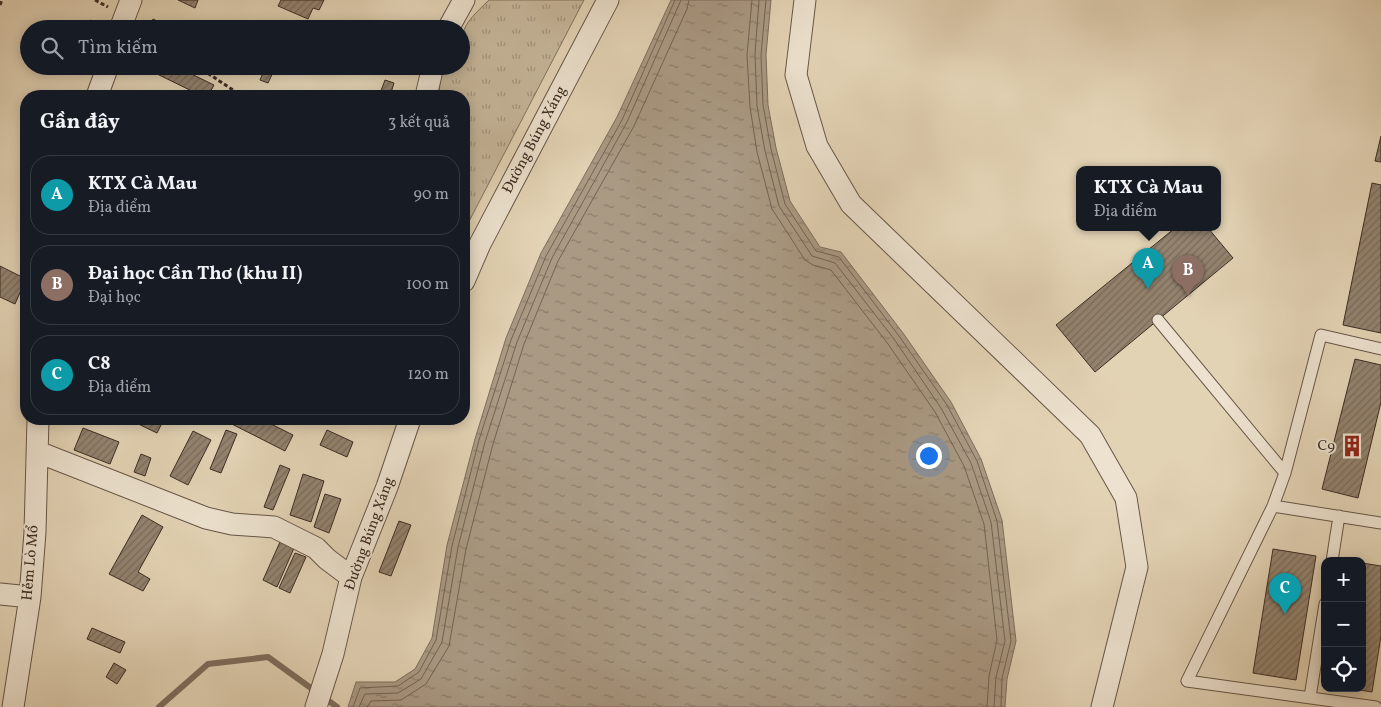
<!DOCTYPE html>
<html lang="vi">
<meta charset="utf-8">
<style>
body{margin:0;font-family:Vollkorn,serif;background:#20242c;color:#f1f3f6}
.controls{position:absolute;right:15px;bottom:15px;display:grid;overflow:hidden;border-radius:10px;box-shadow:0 2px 12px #0003}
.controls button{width:45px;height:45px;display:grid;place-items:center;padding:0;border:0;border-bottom:1px solid #363941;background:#171b24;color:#f1f3f6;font:25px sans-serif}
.you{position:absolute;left:928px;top:455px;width:18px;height:18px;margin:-12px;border:4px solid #fff;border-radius:50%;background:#1a73e8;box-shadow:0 0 0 8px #1a73e833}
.badge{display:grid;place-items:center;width:32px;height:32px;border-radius:50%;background:#c59692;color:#fff;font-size:16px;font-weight:700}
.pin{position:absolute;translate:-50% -41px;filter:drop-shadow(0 1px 2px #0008)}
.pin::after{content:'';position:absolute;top:26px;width:18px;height:15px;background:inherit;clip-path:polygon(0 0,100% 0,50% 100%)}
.popup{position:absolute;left:1076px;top:166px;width:145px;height:65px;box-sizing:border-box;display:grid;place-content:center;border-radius:10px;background:#171b24;filter:drop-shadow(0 1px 4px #0005);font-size:16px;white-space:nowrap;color:#9ea1a6}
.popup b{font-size:19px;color:#f1f3f6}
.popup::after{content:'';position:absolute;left:50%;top:100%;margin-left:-10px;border:10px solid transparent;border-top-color:#171b24}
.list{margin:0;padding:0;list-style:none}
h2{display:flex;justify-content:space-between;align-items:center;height:65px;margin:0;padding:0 20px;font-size:21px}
h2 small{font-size:16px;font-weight:400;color:#9ea1a6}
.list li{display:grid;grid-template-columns:32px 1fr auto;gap:15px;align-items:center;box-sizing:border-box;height:80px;margin:0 10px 10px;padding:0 10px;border:1px solid #363941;border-radius:20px}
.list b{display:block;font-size:19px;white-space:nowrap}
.list p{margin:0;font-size:16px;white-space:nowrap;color:#9ea1a6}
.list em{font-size:16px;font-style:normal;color:#9ea1a6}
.icon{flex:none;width:28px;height:28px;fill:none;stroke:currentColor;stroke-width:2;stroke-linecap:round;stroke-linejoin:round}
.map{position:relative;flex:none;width:1381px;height:707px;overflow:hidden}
.search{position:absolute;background:#171b24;box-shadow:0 2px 12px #0003;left:20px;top:20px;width:450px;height:55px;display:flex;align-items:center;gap:12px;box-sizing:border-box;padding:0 18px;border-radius:28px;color:#9ea1a6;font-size:19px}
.panel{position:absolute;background:#171b24;box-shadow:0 2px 12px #0003;left:20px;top:90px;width:450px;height:335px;border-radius:20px}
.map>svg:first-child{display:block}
</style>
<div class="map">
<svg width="1381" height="707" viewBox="0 0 1381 707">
<defs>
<pattern id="park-tufts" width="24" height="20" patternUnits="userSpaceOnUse" patternTransform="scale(1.25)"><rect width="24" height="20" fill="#c7b79c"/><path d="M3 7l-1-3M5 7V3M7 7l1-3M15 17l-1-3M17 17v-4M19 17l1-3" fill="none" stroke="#a3957f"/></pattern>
<pattern id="water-ripples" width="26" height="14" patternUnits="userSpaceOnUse" patternTransform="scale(1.25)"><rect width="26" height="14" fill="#aa9a84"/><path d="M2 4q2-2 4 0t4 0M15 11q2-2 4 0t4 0" fill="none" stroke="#8c7e6c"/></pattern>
<pattern id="building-hatch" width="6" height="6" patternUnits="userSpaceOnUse" patternTransform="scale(1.25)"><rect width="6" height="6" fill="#93836f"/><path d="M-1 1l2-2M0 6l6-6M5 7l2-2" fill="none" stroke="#796b5b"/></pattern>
</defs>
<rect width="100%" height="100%" fill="#e3d3b5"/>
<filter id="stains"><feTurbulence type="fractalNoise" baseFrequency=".004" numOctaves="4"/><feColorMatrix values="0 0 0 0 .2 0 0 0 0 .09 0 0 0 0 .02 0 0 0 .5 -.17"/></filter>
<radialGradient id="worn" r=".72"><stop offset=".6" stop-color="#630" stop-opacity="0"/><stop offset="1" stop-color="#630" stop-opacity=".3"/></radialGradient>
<path fill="url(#park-tufts)" stroke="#827260" d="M489,0H584L464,231V96H439L441,68L443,66H461C461,28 461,27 489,0Z"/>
<path fill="url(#water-ripples)" stroke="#7e6e5e" d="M671,0H771L766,55L768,105L776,148L790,201L820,247L841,252L903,333L951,402L981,459L1002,520L1016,641L1007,679L1005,707H348L356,682H395L415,669L432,638L447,545L475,439L506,338L541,253L617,117Z"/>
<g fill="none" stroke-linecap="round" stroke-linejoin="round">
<path stroke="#736354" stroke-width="1" d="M752,0L747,55L750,107L757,152L772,209L805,260L813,265L831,270L888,344L935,412L964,466L984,524L997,640L989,676L987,707
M759,0L755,54L757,106L765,151L779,206L812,256L835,263L894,339L941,408L971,463L991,522L1005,641L996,677L994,707
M766,0L761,55L763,105L771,149L785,204L816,251L839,257L899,336L947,405L977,461L997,521L1011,641L1002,678L1001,707
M353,707L360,688L398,686L419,672L436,640L452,546L479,440L511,340L546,256L622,120L675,0
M359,707L365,694L398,693L421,679L442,642L458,547L485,442L517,342L552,258L627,122L681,0
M367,707L371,701L401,700L426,684L449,646L466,549L493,444L524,344L558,261L634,126L687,9L689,0"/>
<path stroke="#7e6e5e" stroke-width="6" d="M159,707L208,664L268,657L337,707"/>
</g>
<path fill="url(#building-hatch)" stroke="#3c2c24" d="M178,0H198L195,8Z
M281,0H324L319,10L313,8L308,19L278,6Z
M153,19L174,29H153L149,27Z
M90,20L111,29H86Z
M75,66H92L89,73Z
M154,66H175L214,85L208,96H202L151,71Z
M266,66H276L268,83L260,80Z
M385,80L394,83L390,96H379Z
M179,91L189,96H176Z
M1381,136V162L1375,161Z
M1372,183L1381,185V333L1343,325Z
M1175,228H1208L1233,258L1095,372L1056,325Z
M0,266L26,279L15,304L0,297Z
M1355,359L1381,365V402L1358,498L1322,489Z
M128,419H164L157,433Z
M222,419H261L293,435L285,451Z
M83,428L119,442L110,464L74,450Z
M226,430L237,434L221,473L210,469Z
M327,430L353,442L347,457L320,445Z
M193,431L211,440L188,485L170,476Z
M141,454L151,458L145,476L134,472Z
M280,465L290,469L273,510L264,507Z
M303,474L324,481L311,522L290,515Z
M325,494L341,499L329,533L314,527Z
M142,515L163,527L138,572L150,579L143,591L109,574Z
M399,521L411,525L391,576L379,572Z
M280,542L294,548L277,587L263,580Z
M1273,549L1316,556L1296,680L1253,673Z
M295,553L306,557L290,593L279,588Z
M1362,563L1381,566V636L1372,692L1347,688H1362Z
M92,628L125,642L120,653L87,639Z
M114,663L126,670L117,684L106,677Z"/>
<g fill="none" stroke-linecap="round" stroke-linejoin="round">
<g stroke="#665648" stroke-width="13">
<path id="lane" d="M1158,320L1285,473L1273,506L1187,681L1376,707
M1285,473L1321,335L1381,349
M1273,506L1381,523
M1332,561L1339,516
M1310,697L1325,604"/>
</g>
<g stroke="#665648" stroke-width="23">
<path id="street" d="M805,0L796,75L817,146L851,204L1090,435L1126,498L1137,567L1102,707
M120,29L131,0
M448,29L464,0
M97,96L108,66
M426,96L433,66
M464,281L480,244L608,0
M38,452L206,518L232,524L274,527L316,548L327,559L351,577
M0,594L30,597
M13,707L30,597L35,532L38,419
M316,707L333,654L351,577L387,487L410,419"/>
</g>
<path stroke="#3c2c24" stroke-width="3" stroke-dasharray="4 2.5" stroke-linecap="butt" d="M95,0L108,7
M0,5L2,0
M197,66L242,96"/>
<use href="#lane" stroke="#ede2cf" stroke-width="11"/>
<use href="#street" stroke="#ede2cf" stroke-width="21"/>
</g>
<defs>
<g id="building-bare" transform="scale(1.725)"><path d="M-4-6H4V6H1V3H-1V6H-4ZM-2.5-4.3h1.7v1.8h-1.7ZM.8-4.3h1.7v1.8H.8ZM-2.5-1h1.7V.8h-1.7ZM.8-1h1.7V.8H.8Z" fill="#8f2418" stroke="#ede2cf" stroke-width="2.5" paint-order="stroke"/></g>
</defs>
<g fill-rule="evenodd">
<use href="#building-bare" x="1352" y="446"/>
</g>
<g text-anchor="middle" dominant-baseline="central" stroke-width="4" stroke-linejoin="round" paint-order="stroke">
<g font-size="15" fill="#3c2c24" stroke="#ede2cf">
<text transform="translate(535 140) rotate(-62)">Đường Búng Xáng</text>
<text transform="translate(370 534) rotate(-70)">Đường Búng Xáng</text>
<text transform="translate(31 563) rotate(-85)">Hẻm Lò Mổ</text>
</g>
<g font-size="15" fill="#3c2c24" stroke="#ede2cf" text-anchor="end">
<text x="1335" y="446">C9</text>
</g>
</g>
<rect width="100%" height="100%" filter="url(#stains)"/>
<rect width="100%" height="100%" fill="url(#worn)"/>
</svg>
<div class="controls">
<button>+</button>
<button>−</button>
<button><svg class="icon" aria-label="locate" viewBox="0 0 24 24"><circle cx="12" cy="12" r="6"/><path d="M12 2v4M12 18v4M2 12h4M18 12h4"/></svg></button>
</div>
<div class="you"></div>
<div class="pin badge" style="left:1148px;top:289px;background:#0f9aa8">A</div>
<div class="popup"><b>KTX Cà Mau</b>Địa điểm</div>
<div class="pin badge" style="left:1188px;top:296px;background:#8d6e63">B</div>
<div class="pin badge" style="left:1285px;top:614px;background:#0f9aa8">C</div>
<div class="search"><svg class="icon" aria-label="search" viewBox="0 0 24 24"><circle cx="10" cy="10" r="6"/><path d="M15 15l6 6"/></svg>Tìm kiếm</div>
<section class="panel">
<h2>Gần đây<small>3 kết quả</small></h2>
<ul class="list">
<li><span class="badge" style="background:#0f9aa8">A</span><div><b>KTX Cà Mau</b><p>Địa điểm</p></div><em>90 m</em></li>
<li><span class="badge" style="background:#8d6e63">B</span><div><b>Đại học Cần Thơ (khu II)</b><p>Đại học</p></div><em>100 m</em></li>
<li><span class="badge" style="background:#0f9aa8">C</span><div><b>C8</b><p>Địa điểm</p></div><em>120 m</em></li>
</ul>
</section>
</div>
